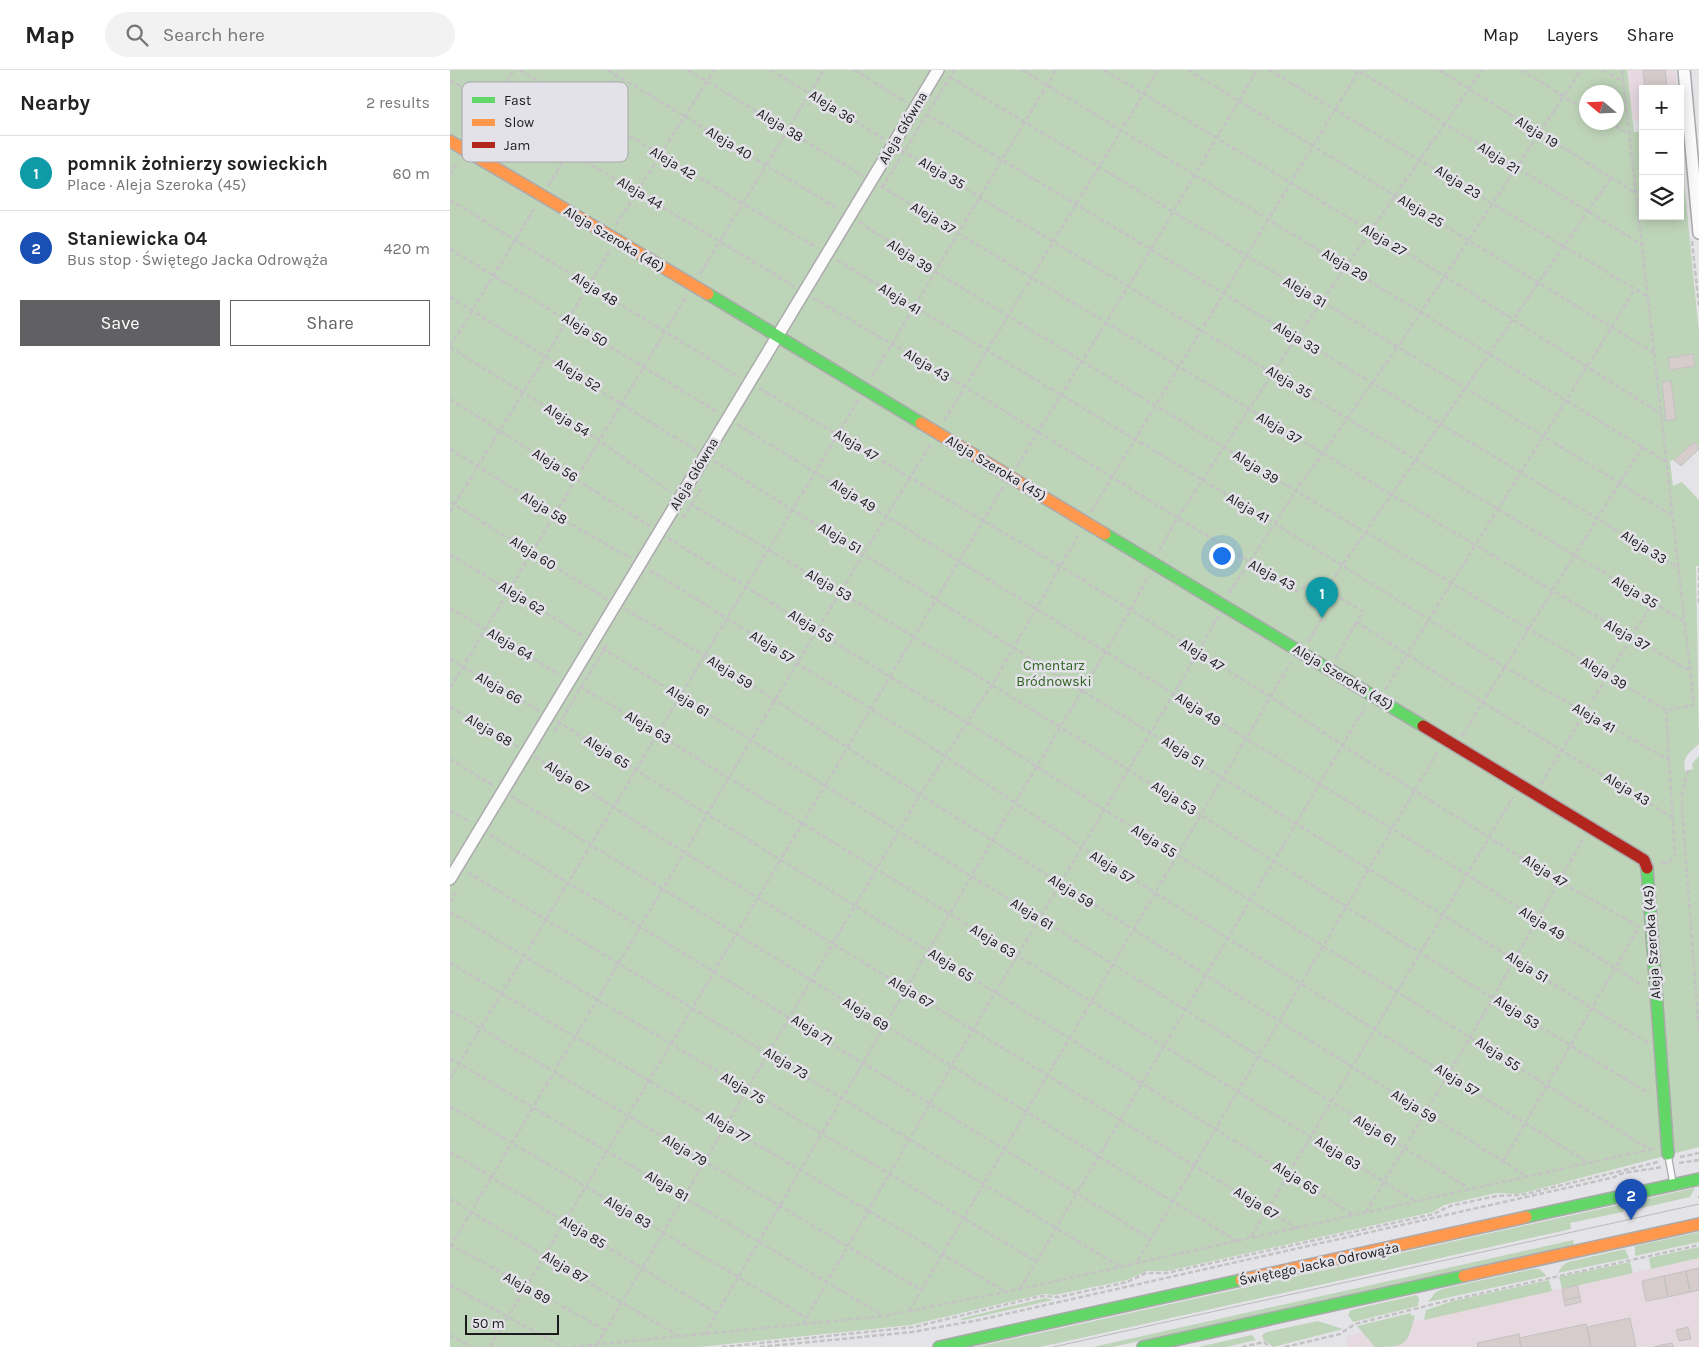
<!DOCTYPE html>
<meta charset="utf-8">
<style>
body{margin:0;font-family:Karla,sans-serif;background:#f2f2f2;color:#222}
.controls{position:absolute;right:15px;top:15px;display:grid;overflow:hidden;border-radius:0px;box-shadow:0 2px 12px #0003}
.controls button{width:45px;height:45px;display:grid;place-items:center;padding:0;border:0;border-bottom:1px solid #e0e0e0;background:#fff;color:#222;font:25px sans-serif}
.compass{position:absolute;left:1129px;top:15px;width:45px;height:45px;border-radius:50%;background:#fff;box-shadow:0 2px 12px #0003;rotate:289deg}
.scale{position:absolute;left:15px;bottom:12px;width:94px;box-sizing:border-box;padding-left:5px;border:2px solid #1b1a1c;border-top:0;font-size:14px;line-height:18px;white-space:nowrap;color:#1b1a1c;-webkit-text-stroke:4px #e3e2e8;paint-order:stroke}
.you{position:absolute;left:771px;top:485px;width:18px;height:18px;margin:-12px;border:4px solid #fff;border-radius:50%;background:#1a73e8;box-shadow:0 0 0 8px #1a73e833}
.badge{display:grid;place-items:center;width:32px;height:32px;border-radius:50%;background:#616063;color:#fff;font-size:16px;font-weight:700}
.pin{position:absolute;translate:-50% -41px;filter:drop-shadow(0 1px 2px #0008)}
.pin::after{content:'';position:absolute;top:26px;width:18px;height:15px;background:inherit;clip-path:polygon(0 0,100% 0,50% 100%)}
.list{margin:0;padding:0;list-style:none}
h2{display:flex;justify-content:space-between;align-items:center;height:65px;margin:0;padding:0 20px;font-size:21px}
h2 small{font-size:16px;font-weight:400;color:#767676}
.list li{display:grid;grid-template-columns:32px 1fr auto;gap:15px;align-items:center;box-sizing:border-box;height:75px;padding:0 20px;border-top:1px solid #e0e0e0}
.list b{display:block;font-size:19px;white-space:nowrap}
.list p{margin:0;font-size:16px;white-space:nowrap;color:#767676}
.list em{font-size:16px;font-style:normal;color:#767676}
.actions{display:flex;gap:10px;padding:15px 20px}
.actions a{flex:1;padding:11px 0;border:1px solid #616063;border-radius:0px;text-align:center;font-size:18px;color:#616063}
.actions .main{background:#616063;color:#fff}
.icon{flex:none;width:28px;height:28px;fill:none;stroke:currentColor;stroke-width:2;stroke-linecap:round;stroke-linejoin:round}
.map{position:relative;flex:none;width:1249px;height:1277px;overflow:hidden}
header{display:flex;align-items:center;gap:30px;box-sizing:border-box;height:70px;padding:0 25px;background:#fff;border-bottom:1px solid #e0e0e0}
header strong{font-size:24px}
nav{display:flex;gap:28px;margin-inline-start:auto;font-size:18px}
.search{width:350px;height:45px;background:#f2f2f2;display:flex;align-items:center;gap:12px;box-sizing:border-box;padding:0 18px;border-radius:28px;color:#767676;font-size:19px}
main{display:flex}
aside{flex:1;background:#fff}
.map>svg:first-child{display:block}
</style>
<header>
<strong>Map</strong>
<div class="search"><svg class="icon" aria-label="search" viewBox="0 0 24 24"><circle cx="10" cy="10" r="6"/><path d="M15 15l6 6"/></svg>Search here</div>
<nav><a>Map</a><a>Layers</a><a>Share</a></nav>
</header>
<main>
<aside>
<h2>Nearby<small>2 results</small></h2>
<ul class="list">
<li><span class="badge" style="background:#0f9aa8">1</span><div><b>pomnik żołnierzy sowieckich</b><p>Place · Aleja Szeroka (45)</p></div><em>60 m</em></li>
<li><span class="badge" style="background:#1a4fb4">2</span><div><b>Staniewicka 04</b><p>Bus stop · Świętego Jacka Odrowąża</p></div><em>420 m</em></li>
</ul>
<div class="actions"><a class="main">Save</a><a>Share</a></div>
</aside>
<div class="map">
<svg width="1249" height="1277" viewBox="0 0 1249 1277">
<rect width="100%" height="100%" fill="#e4e3e7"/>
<path fill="#e7d9e0" d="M1177,0H1225L1227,19H1193V50L1183,51Z
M1249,1188V1277H899L896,1266Z"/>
<path fill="#bed4b9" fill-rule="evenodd" d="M0,0H1177L1184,62L1193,61V146H1230V70L1249,263V377L1244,372L1224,390L1220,391L1223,416L1232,412L1249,430V496H1246L1249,674C1239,683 1232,687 1235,701L1243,699L1242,694L1249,686V1077L1069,1124L1046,1123L994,1135L983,1142L717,1201H697L677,1210L605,1225L593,1224L461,1255L249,1277H0ZM1136,22H1166V52H1136Z
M1245,1118L1240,1127L1187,1139L1186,1134L1175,1137L1173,1142L1120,1153L1121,1159L613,1272L589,1277H526Z
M1249,1162V1172L1185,1186V1176Z
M1123,1170L1124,1176L662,1277H643Z
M1249,1177V1188L1201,1199L1199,1188Z
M1175,1179L1179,1188L1108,1203L1112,1196L1118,1192Z
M1180,1192L1183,1203L1112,1219L1109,1207Z
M1083,1199H1089L1097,1206L978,1232L985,1223L992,1219Z
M1099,1210L1102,1221L974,1250L976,1240L1003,1231Z
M966,1225L969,1228L968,1236L903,1252L898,1245L901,1240Z
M595,1228L603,1230L514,1250L509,1249Z
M961,1243V1246L965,1245C957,1275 957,1277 925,1277L907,1256Z
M868,1251L893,1259L823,1277L813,1269L812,1265L817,1262Z
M802,1265L806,1270L776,1277H748Z"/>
<path fill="#d6cccb" stroke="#c2c1c3" d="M1193,0H1215L1217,17L1195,19Z
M1243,284L1245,296L1220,300L1218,288Z
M1221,311L1226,349L1216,351L1212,312Z
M1244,372L1249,379L1231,396L1224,390Z
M1249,1198V1220L1240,1222L1236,1201Z
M1236,1201L1240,1222L1218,1227L1214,1206Z
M1214,1206L1218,1227L1196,1231L1192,1211Z
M1127,1215L1130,1227L1114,1230L1112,1219Z
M1130,1227L1131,1232L1115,1236L1114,1230Z
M1180,1248L1186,1277H1141L1137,1257Z
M1136,1254L1141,1277H1071L1069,1268Z
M1238,1257L1241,1269L1229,1271L1226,1260Z
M1069,1264L1071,1277H1028L1027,1273Z
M1222,1273L1224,1277H1204L1211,1275Z"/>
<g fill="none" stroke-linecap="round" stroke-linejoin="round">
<g stroke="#aaaaac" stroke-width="8">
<path id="lane" d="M1218,1085L1223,1113"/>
</g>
<g stroke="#aaaaac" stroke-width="14">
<path id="street" d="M1234,0L1249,163
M0,809L488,0"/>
</g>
<g stroke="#aaaaac" stroke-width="14">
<path id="fast" d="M258,224L471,353
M655,464L973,656
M1197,798L1218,1084
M1076,1147L1249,1109
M489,1277L791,1210
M693,1277L1014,1206"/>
</g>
<g stroke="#aaaaac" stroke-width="14">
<path id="slow" d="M0,71L258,224
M471,353L655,464
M1014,1206L1249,1154
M791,1210L1076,1147"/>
</g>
<g stroke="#aaaaac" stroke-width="14">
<path id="jam" d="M973,656L1194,790L1197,798"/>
</g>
<path stroke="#c3c3c3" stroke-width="2.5" stroke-dasharray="5 2.5" stroke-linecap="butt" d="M70,0L367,178
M158,0L390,140
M238,0L413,106
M321,0L434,69
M404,0L456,32
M572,0L1217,392
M654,0L995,206L1211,344
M738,0L1204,283
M819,0L1197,226
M989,0L1184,122
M1071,0L1136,40
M1153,0L1174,12
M1172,0L1244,635L1216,640L1225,785L1218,793H1210
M909,1L1191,174
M500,7L1014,317L1221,445
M0,10L344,216
M476,44L1229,498
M1159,52L1179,64
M21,69L64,0
M451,80L1234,551
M0,105L8,91
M98,116L170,0
M430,116L1025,475L1240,601
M432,118L504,0
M0,130L289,307
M409,152L484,201L846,421L1216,640
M166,155L264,0
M1242,171L1249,237
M0,179L267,342
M387,190L824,453L1055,597L1219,690
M250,204L374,0
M0,227L247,381
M363,228L515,317L847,521L861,513L876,519L913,542L907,552C1010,620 1116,683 1222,747
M0,277L149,370L220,422
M0,277L85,137
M422,307L606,0
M309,318L610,496L821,627L892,675L1109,811L1189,857
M0,329L201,457
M494,351L708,0
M287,354L1017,805L1192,915
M0,379L103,444L181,488
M264,391L1198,973
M567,396L689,199L807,0
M0,432L157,529
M240,434C566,622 878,830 1200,1024
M0,442L160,181
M641,442L909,0
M233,448L251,419
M218,468L440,607L517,652L655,740L1199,1079
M709,481L728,447L830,292L1032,0
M0,484L133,566
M1249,498V534
M200,500L495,686L633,778L1139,1093
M876,519L1161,108
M779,523L846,421L947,278L1131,0
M0,538L110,605
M175,539C281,598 381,668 483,733C681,858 879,983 1077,1106
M858,572L872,548
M152,578L591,849L1020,1119
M0,589L89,641
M885,589L907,552
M130,616L965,1131
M0,618L237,225
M935,620C1018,485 1103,353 1185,219
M0,637L68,677
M107,651L904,1145
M104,662L158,573
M1012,666L1192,377
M85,687L235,783L846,1158
M0,689L44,716
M1238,700L1232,723V739L1249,964
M1091,714L1203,532
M61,726L787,1171
M0,740L20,752
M40,765L701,1169
M17,802L669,1196
M0,832L8,818
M0,842L587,1192
M0,893L556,1222
M0,940L471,1220
M0,988L432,1245
M0,1009L409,329
M0,1036L357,1248
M0,1082L266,1243
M1230,1087L1249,1083
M1053,1091L1188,859
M1229,1093L1249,1090
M1248,1127H1249
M0,1129L228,1266
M916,1142L1021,966L1133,769
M801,1167L1063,727
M0,1174L155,1260
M0,1177L347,593L481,373
M688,1191L988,681
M0,1215L113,1277
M570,1219L915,637
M459,1241L841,592
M353,1254L502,995L748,583L768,546
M255,1264L542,771L680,541L698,506
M0,1265L21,1277
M147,1275L470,725L543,613L629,464
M40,1277L553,417
M122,1277L433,1246L570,1219L1206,1078
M272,1277L464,1257L591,1226L609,1227L677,1212L696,1203H716L984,1144L1000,1136L1046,1126L1071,1125L1208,1092
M310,1277L462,1262L529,1250L1165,1107C1171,1101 1200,1100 1211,1097
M792,1277L814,1272L820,1277
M835,1277L890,1264L905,1254L992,1232L1249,1175"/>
<use href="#lane" stroke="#fbfbfb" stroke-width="5.5"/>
<use href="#street" stroke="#fbfbfb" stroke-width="11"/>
<use href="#fast" stroke="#63d668" stroke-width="11"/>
<use href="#slow" stroke="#ff974d" stroke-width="11"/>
<use href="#jam" stroke="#b3261e" stroke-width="11"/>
<path stroke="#bababc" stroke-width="1" d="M603,1277L1249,1134"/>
</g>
<g text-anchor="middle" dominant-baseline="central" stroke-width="5" stroke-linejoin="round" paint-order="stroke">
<g font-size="14" fill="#1b1a1c" stroke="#e3e2e8">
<text transform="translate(382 37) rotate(32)">Aleja 36</text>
<text transform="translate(330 55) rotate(31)">Aleja 38</text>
<text transform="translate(453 58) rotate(-59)">Aleja Główna</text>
<text transform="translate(1087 62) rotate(32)">Aleja 19</text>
<text transform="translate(279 73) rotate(31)">Aleja 40</text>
<text transform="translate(1049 88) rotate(33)">Aleja 21</text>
<text transform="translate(223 93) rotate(31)">Aleja 42</text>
<text transform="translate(492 103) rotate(30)">Aleja 35</text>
<text transform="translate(1008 112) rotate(32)">Aleja 23</text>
<text transform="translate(190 123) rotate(31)">Aleja 44</text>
<text transform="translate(971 141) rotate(31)">Aleja 25</text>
<text transform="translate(483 148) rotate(31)">Aleja 37</text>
<text transform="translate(164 169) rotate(31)">Aleja Szeroka (46)</text>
<text transform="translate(934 170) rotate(31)">Aleja 27</text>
<text transform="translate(460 186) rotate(33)">Aleja 39</text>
<text transform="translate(895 195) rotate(31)">Aleja 29</text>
<text transform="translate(145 219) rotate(32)">Aleja 48</text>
<text transform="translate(855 222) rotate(31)">Aleja 31</text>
<text transform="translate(450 229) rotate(32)">Aleja 41</text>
<text transform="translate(135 260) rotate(32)">Aleja 50</text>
<text transform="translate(847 268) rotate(31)">Aleja 33</text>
<text transform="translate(477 295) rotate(31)">Aleja 43</text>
<text transform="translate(128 305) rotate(32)">Aleja 52</text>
<text transform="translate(839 312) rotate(31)">Aleja 35</text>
<text transform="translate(117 350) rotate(32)">Aleja 54</text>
<text transform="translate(829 358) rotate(31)">Aleja 37</text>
<text transform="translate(406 375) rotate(31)">Aleja 47</text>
<text transform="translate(105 395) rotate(32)">Aleja 56</text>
<text transform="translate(806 397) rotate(32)">Aleja 39</text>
<text transform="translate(546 398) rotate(31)">Aleja Szeroka (45)</text>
<text transform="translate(244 404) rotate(-59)">Aleja Główna</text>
<text transform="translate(403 425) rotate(32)">Aleja 49</text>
<text transform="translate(94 438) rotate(31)">Aleja 58</text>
<text transform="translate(798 438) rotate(30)">Aleja 41</text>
<text transform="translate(390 468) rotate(31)">Aleja 51</text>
<text transform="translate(1194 477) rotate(32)">Aleja 33</text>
<text transform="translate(83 483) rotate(32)">Aleja 60</text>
<text transform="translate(822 505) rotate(28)">Aleja 43</text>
<text transform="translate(379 515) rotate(30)">Aleja 53</text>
<text transform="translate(1185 522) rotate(31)">Aleja 35</text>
<text transform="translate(72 528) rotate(32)">Aleja 62</text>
<text transform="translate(361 556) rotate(32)">Aleja 55</text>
<text transform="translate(1177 565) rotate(30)">Aleja 37</text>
<text transform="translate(60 574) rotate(31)">Aleja 64</text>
<text transform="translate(322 577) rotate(32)">Aleja 57</text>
<text transform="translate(752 585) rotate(32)">Aleja 47</text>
<text transform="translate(280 602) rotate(32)">Aleja 59</text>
<text transform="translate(1154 603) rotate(31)">Aleja 39</text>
<text transform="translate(893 607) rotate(31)">Aleja Szeroka (45)</text>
<text transform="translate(49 618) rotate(30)">Aleja 66</text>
<text transform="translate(238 631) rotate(32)">Aleja 61</text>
<text transform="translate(748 639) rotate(32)">Aleja 49</text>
<text transform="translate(1144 648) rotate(30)">Aleja 41</text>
<text transform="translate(198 657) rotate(31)">Aleja 63</text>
<text transform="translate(39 660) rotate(30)">Aleja 68</text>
<text transform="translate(157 682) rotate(32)">Aleja 65</text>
<text transform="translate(733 682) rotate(32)">Aleja 51</text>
<text transform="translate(117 707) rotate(33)">Aleja 67</text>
<text transform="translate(1177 719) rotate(31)">Aleja 43</text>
<text transform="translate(724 728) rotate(33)">Aleja 53</text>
<text transform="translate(704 771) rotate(32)">Aleja 55</text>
<text transform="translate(662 797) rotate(32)">Aleja 57</text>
<text transform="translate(1095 801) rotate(32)">Aleja 47</text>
<text transform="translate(621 821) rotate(32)">Aleja 59</text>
<text transform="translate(582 844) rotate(32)">Aleja 61</text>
<text transform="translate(1092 853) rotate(32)">Aleja 49</text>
<text transform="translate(543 871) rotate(32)">Aleja 63</text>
<text transform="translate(1202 872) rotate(-94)">Aleja Szeroka (45)</text>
<text transform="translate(501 895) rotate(32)">Aleja 65</text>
<text transform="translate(1077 897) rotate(32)">Aleja 51</text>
<text transform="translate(461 922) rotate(31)">Aleja 67</text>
<text transform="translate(1067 942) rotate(32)">Aleja 53</text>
<text transform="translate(416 944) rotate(32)">Aleja 69</text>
<text transform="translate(362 960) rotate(32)">Aleja 71</text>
<text transform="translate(1048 984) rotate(33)">Aleja 55</text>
<text transform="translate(336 993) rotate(31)">Aleja 73</text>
<text transform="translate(1007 1010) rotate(32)">Aleja 57</text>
<text transform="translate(293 1018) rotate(31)">Aleja 75</text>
<text transform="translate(964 1036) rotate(32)">Aleja 59</text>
<text transform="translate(278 1057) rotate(31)">Aleja 77</text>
<text transform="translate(925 1060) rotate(31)">Aleja 61</text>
<text transform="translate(235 1080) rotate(31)">Aleja 79</text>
<text transform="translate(888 1083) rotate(32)">Aleja 63</text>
<text transform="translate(846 1108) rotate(32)">Aleja 65</text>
<text transform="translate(217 1116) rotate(31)">Aleja 81</text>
<text transform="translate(806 1133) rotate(32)">Aleja 67</text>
<text transform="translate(178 1142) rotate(30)">Aleja 83</text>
<text transform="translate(133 1162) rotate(31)">Aleja 85</text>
<text transform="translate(869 1194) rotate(-12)">Świętego Jacka Odrowąża</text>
<text transform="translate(115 1197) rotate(31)">Aleja 87</text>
<text transform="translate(77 1218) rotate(29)">Aleja 89</text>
</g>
<g font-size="14" fill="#2f6320" stroke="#e3e2e8">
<text x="604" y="595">Cmentarz<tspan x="604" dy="16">Bródnowski</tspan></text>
</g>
</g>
<rect x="12" y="12" width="166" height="80" rx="8" fill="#e3e2e8" stroke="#a7a6ab" stroke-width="1"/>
<rect x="22" y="27" width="23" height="6" fill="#63d668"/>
<rect x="22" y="49" width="23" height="7" fill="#ff974d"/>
<rect x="22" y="72" width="23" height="6" fill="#b3261e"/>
<g font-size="14" fill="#1b1a1c">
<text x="54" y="35">Fast</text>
<text x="54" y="57">Slow</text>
<text x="54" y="80">Jam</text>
</g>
</svg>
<div class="controls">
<button>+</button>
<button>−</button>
<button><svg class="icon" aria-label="layers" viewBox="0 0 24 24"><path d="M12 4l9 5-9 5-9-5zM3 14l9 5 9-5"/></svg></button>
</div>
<svg class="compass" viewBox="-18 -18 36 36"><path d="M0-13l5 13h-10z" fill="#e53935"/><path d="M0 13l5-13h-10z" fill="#767676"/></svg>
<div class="scale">50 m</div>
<div class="you"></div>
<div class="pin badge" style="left:872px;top:548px;background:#0f9aa8">1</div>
<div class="pin badge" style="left:1181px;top:1150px;background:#1a4fb4">2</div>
</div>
</main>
